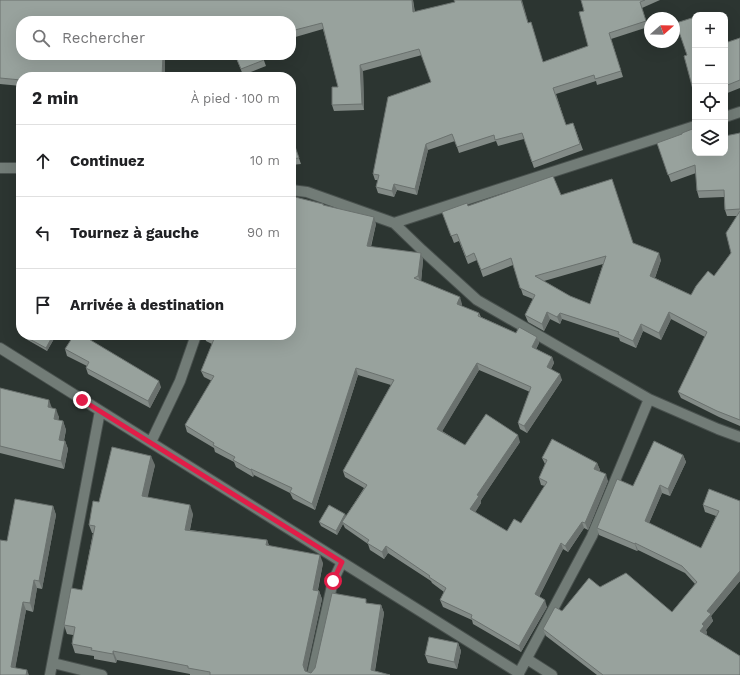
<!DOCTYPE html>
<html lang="fr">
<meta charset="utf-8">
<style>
body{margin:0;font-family:"Work Sans",sans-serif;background:#f6f6f6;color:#202124}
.controls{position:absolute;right:12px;top:12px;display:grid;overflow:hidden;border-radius:8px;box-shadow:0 4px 16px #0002}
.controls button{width:36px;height:36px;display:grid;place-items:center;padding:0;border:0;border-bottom:1px solid #e0e0e0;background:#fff;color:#202124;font:20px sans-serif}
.compass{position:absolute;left:644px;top:12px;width:36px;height:36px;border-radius:50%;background:#fff;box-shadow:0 4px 16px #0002;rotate:70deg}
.stop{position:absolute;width:12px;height:12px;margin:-9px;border:3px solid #e11d48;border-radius:50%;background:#fff}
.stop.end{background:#e11d48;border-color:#fff;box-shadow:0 1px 4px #0008}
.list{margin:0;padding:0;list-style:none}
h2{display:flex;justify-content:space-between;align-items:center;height:52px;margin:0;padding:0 16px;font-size:17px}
h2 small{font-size:13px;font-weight:400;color:#757577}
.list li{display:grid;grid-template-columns:26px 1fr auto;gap:12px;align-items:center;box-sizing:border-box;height:72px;padding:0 16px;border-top:1px solid #e0e0e0}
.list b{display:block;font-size:15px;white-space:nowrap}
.list em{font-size:13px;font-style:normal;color:#757577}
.icon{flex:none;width:22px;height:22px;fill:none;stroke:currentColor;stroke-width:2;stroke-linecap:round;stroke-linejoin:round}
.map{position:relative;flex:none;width:740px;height:675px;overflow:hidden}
.search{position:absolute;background:#fff;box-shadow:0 4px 16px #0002;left:16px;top:16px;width:280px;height:44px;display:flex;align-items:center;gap:10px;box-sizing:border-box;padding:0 14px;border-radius:16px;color:#757577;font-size:15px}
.panel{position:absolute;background:#fff;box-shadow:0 4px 16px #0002;left:16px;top:72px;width:280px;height:268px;border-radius:16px}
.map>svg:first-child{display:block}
</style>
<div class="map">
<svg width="740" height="675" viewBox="0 0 740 675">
<rect width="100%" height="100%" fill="#2c3531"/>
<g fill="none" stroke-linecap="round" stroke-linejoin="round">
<g stroke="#49514e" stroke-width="12">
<path id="minor" d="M725,117L740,112
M0,168H21
M291,190L307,192L394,223L422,250L477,300L649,399L718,429L740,437
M394,223L695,126
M0,348L519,673V675
M151,442L180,381L196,335
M527,659L552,675
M53,663L102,675
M519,673L592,536L649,399
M50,675L100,411
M312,675L333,581L342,562"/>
</g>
<use href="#minor" stroke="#727c77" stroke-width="10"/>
</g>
<path fill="#838b87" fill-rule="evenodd" d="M0,0H413L415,12L528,23L531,22L543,62L588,46L584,11L581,0H660L642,8L648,27L611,39L623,77L597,85L596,81L556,94L566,125L573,123L583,150L534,168L524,139L498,146L496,141L459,153L455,141L428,150L417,195L397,190L394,197L378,193L376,187L378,180H375L373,174L431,82L422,55L363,71L364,110L334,111L332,105L338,87L323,29L292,38L291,34V21H21V55H165V77H21V86L0,84Z
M740,38V88L725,94V43Z
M196,55H211L199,60Z
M235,55H262L266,66L243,75Z
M740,133V426L719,417L681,398L678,392L705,337L671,319L661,340L643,331L636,348L620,341L619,338L562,319L560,324L550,319L544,331L528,322L525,315L533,299L523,295L513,265L483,277L477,260L468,264L459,241L454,243L442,212L468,206L561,195L633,243L661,260L655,278L691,295L714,276L731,253L737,216H727L725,210L724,197L699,198L697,191L696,173L671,182L657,143L695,153ZM603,264L590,304L570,296L544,281Z
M291,135L301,164L291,165Z
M323,204L324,205L376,224L371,247L421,253L423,260L421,281L462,304L461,306L479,313L481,317L516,333L537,337L539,343L536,349L552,357L554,363L551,369L562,380L527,433L520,429L518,423L530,392L479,370L442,431L465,445L520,442L481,500V503L475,512L507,531L521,523L545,486L541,485L539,478L545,464L542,458L597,463L600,470L599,471L608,481L588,530L584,528L568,552L563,549L539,597L547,607L521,652L473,624L472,620L443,607L440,600L444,592L432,583L431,581L388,553L384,559L370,550L368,544L345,528L343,524L337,535L321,526L319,522L346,516L364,488L345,477L343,471L391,385L358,375L315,510L293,499L290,493L254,475L253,477L236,467L234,462L215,452L214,448L187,432L185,425L212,381L204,377L201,371L212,344L206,341L204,335H291Z
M134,335H155L154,340Z
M24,336L55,337L47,351L26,339Z
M65,349L161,387L150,408L88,374L86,368L87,366L67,356Z
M0,388L52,408L59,417L58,420L63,421L66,430L64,441H65L68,449L64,469L0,453Z
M683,455L686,462L670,496L662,493L649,523L701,548L716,516L705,512L703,505L740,501V581L711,616L713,621L706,630L707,633L706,634L740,675H597L546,636L543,629L562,611L600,587L672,612L695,584L685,573L638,550L637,551L599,535L597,528Z
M155,465L147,497L193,514L190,530L267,540L269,546L323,563L318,590L319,591L322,599L306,672L311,673L368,603L381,605L384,613L375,671L390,675H190V674L117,660L116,663L94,659V656L75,653L72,644L73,635L67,634L64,625L82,590L93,533H92L89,525L99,502Z
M53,506L56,515L42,589L37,588L33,612L26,610L15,668L0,675L7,541Z
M458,643L461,651L457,669L428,663L425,655Z"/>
<path fill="#6a716e" d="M412,0H413L415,18L413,12Z
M521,0H522L530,29L528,23Z
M163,55H165V77H162Z
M360,65L363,71L364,110L362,104Z
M426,144L428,150L417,195L415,189Z
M394,184L397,190L394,197L392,191Z
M374,217L376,224L369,253L367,246Z
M421,253L423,260L421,283L418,276Z
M659,253L661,260L653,283L650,276Z
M460,297L462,304L459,311L457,304Z
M547,312L550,319L544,331L542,324Z
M669,312L671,319L661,340L659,333Z
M560,313L562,319L560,324L557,317Z
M641,324L643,331L636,348L633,341Z
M53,335H55V337L47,351L46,348Z
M152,335H155L154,340Z
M537,337L539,343L534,354L532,347Z
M552,357L554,363L549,373L547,367Z
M477,363L479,370L440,435L437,429Z
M356,368L358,375L315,510L312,504Z
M560,374L562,380L527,433L524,426Z
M159,381L161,387L150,408L148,401Z
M49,400L52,408L48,407Z
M56,409L59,417L57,427L54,419Z
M63,421L66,430L62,448L59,440Z
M518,435L520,442L481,500V503L473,516L470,509L477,495Z
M65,441L68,449L64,469L61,461Z
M683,455L686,462L670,496L668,489Z
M151,456L155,465L146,505L142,496Z
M597,463L600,470L597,476L594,469Z
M251,469L254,475L253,477L251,470Z
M606,474L608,481L588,530L585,523Z
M660,485L662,493L647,528L645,521Z
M190,505L193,514L188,538L185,530Z
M53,506L56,515L42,589L39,581Z
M345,514L347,517L342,522L343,524L337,535L336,531Z
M582,522L584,528L568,552L565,546Z
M267,540L270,548L266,545Z
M561,543L563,549L537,601L535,594Z
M635,543L638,550L637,551L635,544Z
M386,546L388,553L384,559L382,552Z
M320,555L323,563L316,598L313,590Z
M740,571V581L711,616L713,621L706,630L707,633L703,638L700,631L702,624L707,611Z
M34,580L37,588L33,612L30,603Z
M319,591L322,599L306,674L303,665Z
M545,600L547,607L521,652L519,646Z
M23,602L26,610L14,675L11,667Z
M381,605L384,613L374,675L371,670Z
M458,643L461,651L457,669L454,662Z
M113,651L117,660L116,663L113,654Z
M27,670L29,675H26Z"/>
<path fill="#98a29d" stroke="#6a716e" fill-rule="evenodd" d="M0,0H412L413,12L455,2L454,0H521L528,23L531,22L543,62L588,46L579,12L584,11L581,0H645L640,2L646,21L609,33L621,71L595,79L594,75L553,88L566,125L573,123L580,144L532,162L522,133L495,140L494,135L457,147L452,134L426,144L415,189L394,184L392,191L376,187L379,175L373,174L388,97L431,82L419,49L360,65L362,104L332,105V87H338L322,23L291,31V21H287L286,18L278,21H21V55H163L162,77H21V80L0,78Z
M695,17V97L684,56L687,55L676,23Z
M740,38V80L725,86V43Z
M235,55H262L264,60L241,69Z
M695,128V153H725V136L740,133V209L725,210L724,190L697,191L695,165L668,175L657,143L682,134V133Z
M291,135L299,158L291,159Z
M553,176L561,195L612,179L633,243L659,253L650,276L691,295L696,286L708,271L714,276L731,253L726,233L740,211V420L717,411L678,392L707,332L669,312L659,333L641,324L633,341L618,334L619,332L560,313L557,317L547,312L542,324L525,315L535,295L520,288L511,258L481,270L474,253L466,257L457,234L451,236L442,212L467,203L468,206ZM606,256L590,304L570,296L535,276Z
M291,196L323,204V205L374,217L367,246L421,253L418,276L414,278L460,297L457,304L479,313L478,316L516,333L519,327L537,337L532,347L552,357L547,367L560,374L524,426L518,423L531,387L477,363L437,429L465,445L486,414L518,435L477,495L479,496L470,509L507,531L514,519L521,523L547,482L539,478L547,460L542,458L552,439L597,463L594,469L606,474L585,523L582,522L565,546L561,543L535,594L545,600L519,646L471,618L472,615L440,600L446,588L429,577L430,576L386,546L382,552L367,543L369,540L342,522L367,485L343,471L394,380L356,368L312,504L290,492L292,488L251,469V470L233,460L235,457L213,445L214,443L185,425L214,376L201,371L214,339L205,335H291Z
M25,335H53L46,348L24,336Z
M74,335H82L159,381L148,401L86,368L89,362L65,349Z
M0,388L49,400L48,407L56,409L54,419L63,421L59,440L65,441L61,461L0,446Z
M654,441L683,455L668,489L660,485L645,521L701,548L719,511L703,505L709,489L740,501V571L707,611L711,614L702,624L704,626L700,631L740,656V675H603L543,629L555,607L562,611L589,578L600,587L626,573L672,612L697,582L682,566L635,543V544L597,528L617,479L633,486Z
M112,447L151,456L142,496L190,505L185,530L267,540L266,545L320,555L313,590L319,591L303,665L305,671L311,673L315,668L332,593L366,599V603L381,605L371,670L390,675H210V672L188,668V666L113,651V654L91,650L92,648L72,644L75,627L64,625L71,588L82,590L95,526L89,525L93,501L99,502Z
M15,499L53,506L39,581L34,580L30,603L23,602L11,667L27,670L26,675H0V540L7,541Z
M329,505L345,514L336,531L319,522Z
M429,637L458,643L454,662L425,655Z"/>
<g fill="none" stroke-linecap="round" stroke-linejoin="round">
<path stroke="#e11d48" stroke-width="5" d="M82,400L342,562L333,581"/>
</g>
</svg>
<div class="controls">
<button>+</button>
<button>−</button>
<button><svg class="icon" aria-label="locate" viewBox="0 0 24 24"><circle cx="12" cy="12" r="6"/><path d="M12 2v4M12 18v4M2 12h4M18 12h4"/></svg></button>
<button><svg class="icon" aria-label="layers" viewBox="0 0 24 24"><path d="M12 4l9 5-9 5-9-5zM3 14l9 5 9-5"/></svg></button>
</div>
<svg class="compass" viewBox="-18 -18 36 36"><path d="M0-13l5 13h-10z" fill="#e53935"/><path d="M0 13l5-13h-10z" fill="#757577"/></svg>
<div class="stop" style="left:333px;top:581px"></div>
<div class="stop end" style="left:82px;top:400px"></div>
<div class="search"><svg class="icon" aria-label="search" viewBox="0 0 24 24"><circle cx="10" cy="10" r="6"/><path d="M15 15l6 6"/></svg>Rechercher</div>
<section class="panel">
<h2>2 min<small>À pied · 100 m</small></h2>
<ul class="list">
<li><svg class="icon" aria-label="ahead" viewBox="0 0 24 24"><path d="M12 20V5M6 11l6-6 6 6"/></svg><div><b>Continuez</b></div><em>10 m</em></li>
<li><svg class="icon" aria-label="left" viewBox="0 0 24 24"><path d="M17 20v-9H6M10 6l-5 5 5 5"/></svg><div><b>Tournez à gauche</b></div><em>90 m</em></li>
<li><svg class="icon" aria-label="arrive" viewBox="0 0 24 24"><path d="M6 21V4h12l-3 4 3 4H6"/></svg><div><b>Arrivée à destination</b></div></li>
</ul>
</section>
</div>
